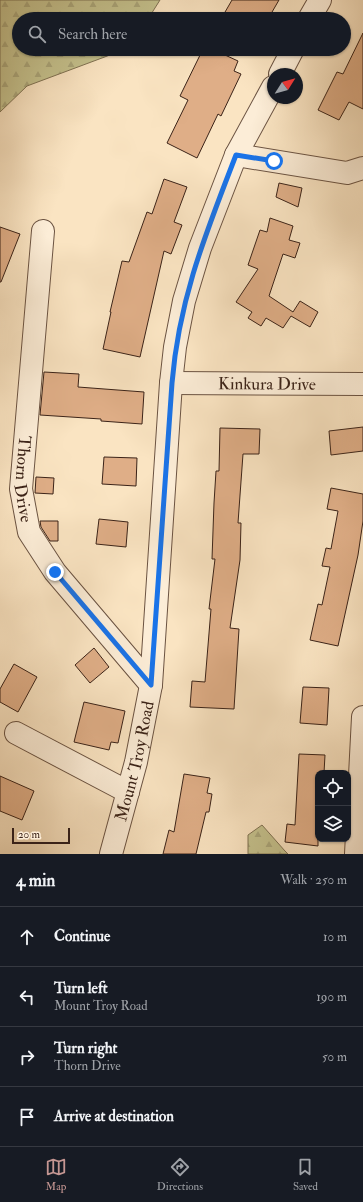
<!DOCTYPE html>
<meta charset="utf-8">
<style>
body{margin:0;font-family:"IM FELL Double Pica",serif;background:#20242c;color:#f1f3f6}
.controls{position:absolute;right:12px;bottom:12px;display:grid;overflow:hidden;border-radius:8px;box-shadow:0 1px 3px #0004}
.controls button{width:36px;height:36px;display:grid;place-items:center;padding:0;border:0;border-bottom:1px solid #363941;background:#171b24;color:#f1f3f6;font:20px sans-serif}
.compass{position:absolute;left:267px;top:68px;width:36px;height:36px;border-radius:50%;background:#171b24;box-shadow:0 1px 3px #0004;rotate:53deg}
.scale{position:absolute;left:12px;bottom:10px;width:58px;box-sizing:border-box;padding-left:4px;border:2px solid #3b2318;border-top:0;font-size:11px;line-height:14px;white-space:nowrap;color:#3b2318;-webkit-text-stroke:3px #fcedd7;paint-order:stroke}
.stop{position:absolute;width:12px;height:12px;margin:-9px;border:3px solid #1a73e8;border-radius:50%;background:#fff}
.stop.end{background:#1a73e8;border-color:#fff;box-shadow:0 1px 4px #0008}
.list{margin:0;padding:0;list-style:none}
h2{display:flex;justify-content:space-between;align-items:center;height:52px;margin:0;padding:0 16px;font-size:17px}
h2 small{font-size:13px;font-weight:400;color:#9ea1a6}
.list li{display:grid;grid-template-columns:26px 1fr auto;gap:12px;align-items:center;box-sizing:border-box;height:60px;padding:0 16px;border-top:1px solid #363941}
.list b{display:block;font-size:15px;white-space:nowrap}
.list p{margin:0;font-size:13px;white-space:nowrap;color:#9ea1a6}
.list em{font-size:13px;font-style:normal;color:#9ea1a6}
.icon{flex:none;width:22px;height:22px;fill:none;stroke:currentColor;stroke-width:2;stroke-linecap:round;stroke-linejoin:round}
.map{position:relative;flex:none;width:363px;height:854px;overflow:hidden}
.search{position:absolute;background:#171b24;box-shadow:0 1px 3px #0004;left:12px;right:12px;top:12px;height:44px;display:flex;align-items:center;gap:10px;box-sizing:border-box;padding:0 14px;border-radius:22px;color:#9ea1a6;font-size:15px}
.sheet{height:292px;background:#171b24}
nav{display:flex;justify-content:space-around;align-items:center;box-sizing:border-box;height:56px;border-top:1px solid #363941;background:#171b24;font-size:11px;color:#9ea1a6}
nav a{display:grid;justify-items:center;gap:2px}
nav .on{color:#c59692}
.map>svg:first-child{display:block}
</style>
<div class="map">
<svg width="363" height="854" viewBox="0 0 363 854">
<defs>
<pattern id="forest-firs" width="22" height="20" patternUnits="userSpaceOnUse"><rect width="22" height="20" fill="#c5c28e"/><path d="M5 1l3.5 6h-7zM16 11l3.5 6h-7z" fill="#aaa67a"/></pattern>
</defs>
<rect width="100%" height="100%" fill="#fae4c2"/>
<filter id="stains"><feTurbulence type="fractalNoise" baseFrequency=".005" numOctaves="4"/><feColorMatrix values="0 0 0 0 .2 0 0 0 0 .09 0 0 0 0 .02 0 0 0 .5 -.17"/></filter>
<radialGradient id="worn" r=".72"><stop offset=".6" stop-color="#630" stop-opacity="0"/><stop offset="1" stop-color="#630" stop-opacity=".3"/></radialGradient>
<path fill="url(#forest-firs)" stroke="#807253" d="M0,0H160L148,19H19V49H126L27,86L0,112Z
M262,825L285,851L288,854H248V835Z"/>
<path fill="#dfae87" stroke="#3b2318" d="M232,0H279L268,19H221Z
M363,33V109L349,102L339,120L318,110L337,72L343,74Z
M203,49H212L238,61L234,71L241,74L221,116L218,114L197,158L167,143L188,100L180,96Z
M164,179L187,187L174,222L182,225L171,254L164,251L140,357L103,349L111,312H110L122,261L129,262L147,212L152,214Z
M279,183L302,188L298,207L276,197Z
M270,218L293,226L289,240L300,243L295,258L283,254L269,296L293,312L300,301L318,312L310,327L291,316L283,328L266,318L261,326L248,318L252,312L236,302L258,269L248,265L260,230L267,232Z
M0,227L20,234L1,282H0Z
M44,372L79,374L78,387L144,392L142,424L101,421V419L40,415Z
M363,427V451L331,455L329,431Z
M220,428L260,429L259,454H243L238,523H241L240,560L230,628L239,629L234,709L190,707L192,681L205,682L211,609H209L215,559H212L214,503L216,471H219Z
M104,457L137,458L136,486L102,484Z
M36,477L54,478L53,494L35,493Z
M331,488L363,494V521L358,555L338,646L310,640L318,604L322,605L330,567L322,566L326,548L331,549L338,511L327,509Z
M99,519L128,522L126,547L96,544Z
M40,521H58V541H50L41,527Z
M94,648L109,667L90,683L75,665Z
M14,664L37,677L18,712L0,702V689Z
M303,687L329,688L327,725L300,723Z
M84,702L125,711L118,743L111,742L109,750L74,742Z
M299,754L325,755L324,773H318V846L285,842L287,824L295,825Z
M184,774L210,778L207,793L212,794L209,812H206L196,854H163L169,830L174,832Z
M0,776L34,791L22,820L0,811Z"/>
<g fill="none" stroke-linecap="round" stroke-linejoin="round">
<g stroke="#6b5342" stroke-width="24">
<g id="minor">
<path d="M309,19L320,0"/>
<path d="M280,74L293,49"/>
<path d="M236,155L347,173L363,168"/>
<path id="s1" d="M43,231L21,489L29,532L55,572L151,685"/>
<path id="s2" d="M171,383L363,384"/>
<path d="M16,733L128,792"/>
<path id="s3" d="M111,854L136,762L151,685L171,383L175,347L184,301L200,248L236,155L273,87"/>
<path d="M356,854L363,717"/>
</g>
</g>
<use href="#minor" stroke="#fcedd7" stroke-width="22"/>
</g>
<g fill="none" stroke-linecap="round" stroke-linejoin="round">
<path stroke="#1a73e8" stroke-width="5" d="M55,572L151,685L172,383C179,298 206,233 236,155L274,161"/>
</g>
<g text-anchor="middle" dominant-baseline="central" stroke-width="3.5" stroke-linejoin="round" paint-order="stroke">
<g font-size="17" fill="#3b2318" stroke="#fcedd7">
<text stroke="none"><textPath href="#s2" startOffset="96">Kinkura Drive</textPath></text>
<text stroke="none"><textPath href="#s1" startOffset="249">Thorn Drive</textPath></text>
<text stroke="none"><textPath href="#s3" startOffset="96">Mount Troy Road</textPath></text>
</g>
</g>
<rect width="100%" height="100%" filter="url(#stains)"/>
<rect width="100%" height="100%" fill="url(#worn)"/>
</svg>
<div class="controls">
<button><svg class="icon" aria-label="locate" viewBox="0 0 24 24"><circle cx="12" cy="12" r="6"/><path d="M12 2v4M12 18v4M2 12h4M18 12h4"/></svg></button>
<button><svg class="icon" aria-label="layers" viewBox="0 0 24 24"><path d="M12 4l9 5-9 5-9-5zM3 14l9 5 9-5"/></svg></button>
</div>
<svg class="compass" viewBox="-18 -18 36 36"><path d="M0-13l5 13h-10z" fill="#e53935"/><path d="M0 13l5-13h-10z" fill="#9ea1a6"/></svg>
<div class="scale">20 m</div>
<div class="stop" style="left:274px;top:161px"></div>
<div class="stop end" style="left:55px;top:572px"></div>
<div class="search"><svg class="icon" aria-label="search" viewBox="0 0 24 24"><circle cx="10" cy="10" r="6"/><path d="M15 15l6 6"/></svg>Search here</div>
</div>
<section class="sheet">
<h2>4 min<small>Walk · 250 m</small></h2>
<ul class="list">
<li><svg class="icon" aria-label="ahead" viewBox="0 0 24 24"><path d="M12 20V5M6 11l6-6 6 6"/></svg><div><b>Continue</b></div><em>10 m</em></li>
<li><svg class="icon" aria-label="left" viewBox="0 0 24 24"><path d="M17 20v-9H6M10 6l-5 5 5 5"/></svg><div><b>Turn left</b><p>Mount Troy Road</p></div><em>190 m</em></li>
<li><svg class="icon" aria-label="right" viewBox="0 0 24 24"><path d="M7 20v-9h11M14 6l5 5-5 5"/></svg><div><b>Turn right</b><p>Thorn Drive</p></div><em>50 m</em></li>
<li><svg class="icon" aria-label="arrive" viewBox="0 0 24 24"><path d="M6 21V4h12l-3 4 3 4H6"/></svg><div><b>Arrive at destination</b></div></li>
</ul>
</section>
<nav>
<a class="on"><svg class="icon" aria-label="map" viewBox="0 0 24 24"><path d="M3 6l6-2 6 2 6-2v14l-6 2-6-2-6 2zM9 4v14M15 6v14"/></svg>Map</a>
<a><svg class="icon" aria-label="directions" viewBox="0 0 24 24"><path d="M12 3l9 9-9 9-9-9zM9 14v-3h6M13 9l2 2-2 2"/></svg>Directions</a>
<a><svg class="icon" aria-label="saved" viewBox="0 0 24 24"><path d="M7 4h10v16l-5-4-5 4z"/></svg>Saved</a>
</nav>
